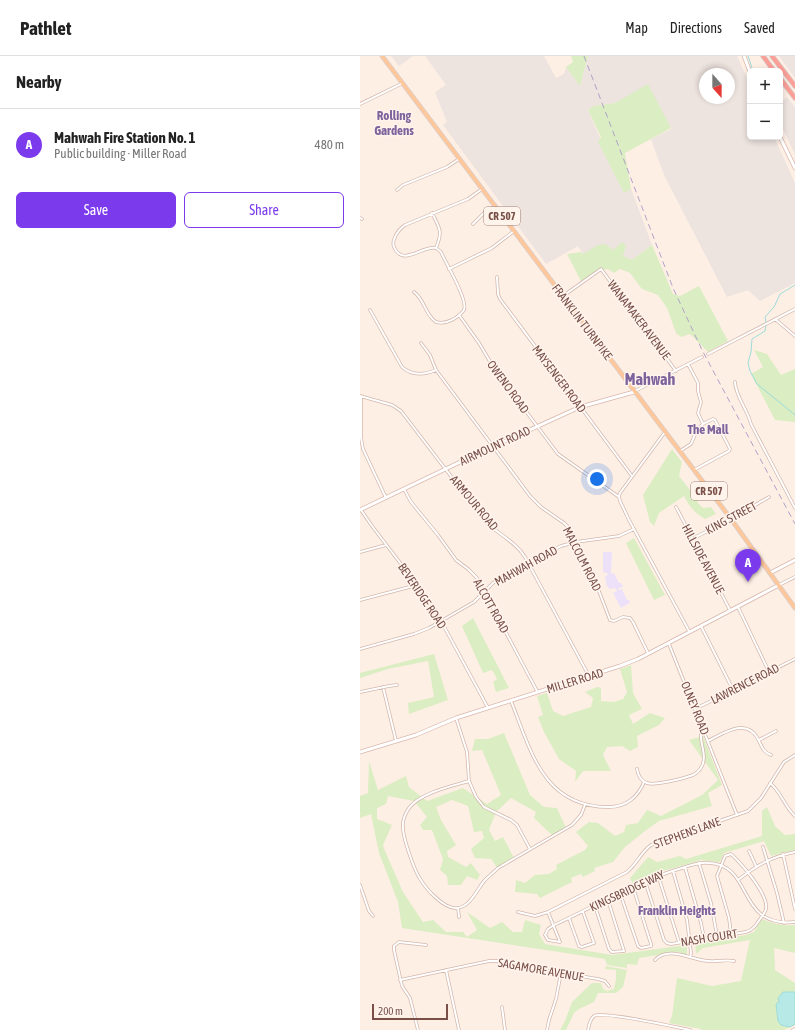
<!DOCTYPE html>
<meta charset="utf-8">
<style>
body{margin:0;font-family:"Asap Condensed",sans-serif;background:#f2f2f2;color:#222}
.controls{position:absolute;right:12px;top:12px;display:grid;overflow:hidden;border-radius:6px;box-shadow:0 2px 6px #0003}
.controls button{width:36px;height:36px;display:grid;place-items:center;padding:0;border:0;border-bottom:1px solid #e0e0e0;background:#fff;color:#222;font:20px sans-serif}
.compass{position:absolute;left:339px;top:12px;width:36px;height:36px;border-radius:50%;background:#fff;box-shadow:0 2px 6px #0003;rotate:159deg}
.scale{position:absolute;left:12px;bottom:10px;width:76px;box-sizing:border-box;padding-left:4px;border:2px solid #795048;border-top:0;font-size:11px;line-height:14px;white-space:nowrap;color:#795048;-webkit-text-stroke:3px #fff4ec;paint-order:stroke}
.you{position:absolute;left:237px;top:423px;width:14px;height:14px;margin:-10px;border:3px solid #fff;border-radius:50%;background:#1a73e8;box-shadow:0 0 0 6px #1a73e833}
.badge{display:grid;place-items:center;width:26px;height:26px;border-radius:50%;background:#7c3aed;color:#fff;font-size:13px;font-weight:700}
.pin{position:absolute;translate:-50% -33px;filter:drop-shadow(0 1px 2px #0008)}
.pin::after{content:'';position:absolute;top:21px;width:14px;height:12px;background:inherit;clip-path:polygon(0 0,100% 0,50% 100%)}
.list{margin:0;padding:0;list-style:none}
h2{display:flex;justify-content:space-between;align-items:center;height:52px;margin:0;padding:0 16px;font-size:17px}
h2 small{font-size:13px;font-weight:400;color:#767676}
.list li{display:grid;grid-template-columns:26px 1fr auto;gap:12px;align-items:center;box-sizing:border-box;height:72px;padding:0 16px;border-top:1px solid #e0e0e0}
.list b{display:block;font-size:15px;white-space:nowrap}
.list p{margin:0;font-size:13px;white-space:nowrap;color:#767676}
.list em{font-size:13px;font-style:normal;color:#767676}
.actions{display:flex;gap:8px;padding:12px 16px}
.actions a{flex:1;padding:9px 0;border:1px solid #7c3aed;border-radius:6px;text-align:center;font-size:14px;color:#7c3aed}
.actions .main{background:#7c3aed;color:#fff}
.map{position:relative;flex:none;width:435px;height:974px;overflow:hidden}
header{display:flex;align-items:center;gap:24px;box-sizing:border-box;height:56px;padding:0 20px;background:#fff;border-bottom:1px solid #e0e0e0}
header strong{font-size:19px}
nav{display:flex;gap:22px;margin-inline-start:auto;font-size:14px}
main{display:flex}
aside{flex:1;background:#fff}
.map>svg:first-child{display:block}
</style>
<header>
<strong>Pathlet</strong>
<nav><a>Map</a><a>Directions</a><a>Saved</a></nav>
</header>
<main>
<aside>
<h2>Nearby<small></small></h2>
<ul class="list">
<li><span class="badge">A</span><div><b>Mahwah Fire Station No. 1</b><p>Public building · Miller Road</p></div><em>480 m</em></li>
</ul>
<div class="actions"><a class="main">Save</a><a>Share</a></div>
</aside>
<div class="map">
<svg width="435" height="974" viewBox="0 0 435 974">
<rect width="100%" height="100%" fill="#feefe5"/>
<path fill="#ede3df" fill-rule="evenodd" d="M31,0H53L39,10Z
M65,0H184L196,22L204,18L206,11L220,30L228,0H377L390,29V81H414L435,127V227L400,245L388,234L367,241L304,119L291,83L311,73L288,29L255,47L234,50L228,54L264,137L271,133L292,189L272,204L263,200L266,190L253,194L223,198L218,190L186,208L83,69L87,66L75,36L86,29ZM345,18H369V42H345Z
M419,0H435V22Z
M427,41L435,51V99L420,66V47Z"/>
<path fill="#ede1fa" d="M243,496H252L251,516L252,518L254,517L259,527H261L263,530L258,533L259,534L262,533L267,544H269L270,547L261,552L253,537L257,535L255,532L250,533L247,530L245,520L248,519L247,517L243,516Z"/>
<path fill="#dbedc2" d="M211,0H228L220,30L206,11L213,6Z
M288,28L311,72L265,97L271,133L264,137L238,86L241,81L228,54L234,50L255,47Z
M262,186L266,190L263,200L272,204L292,189L313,238L320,240L339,230L368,285L348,296L330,278L321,281L316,277L307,252L298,239L282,233L270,217L260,213L254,217L248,213L239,215L222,227L207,198L221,196L223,198L238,189L245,188L253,194Z
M394,294L407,298L421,319L435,313V366L415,364L391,318L403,311Z
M312,393L322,406L319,420L330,434L341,432L344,437L337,446L343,452L351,451L356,458L345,463C334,456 330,452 324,440L299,457L294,470L290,466L283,439Z
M274,482L305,539L294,544L266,487Z
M113,562L149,632L136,636L133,626L137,623L132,614L123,617L102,570Z
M74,598L88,644L49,658L48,647L74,641L68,605L28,613L0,622V617Z
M271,609L273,637L282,653L269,659L273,668L290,657L305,662L299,669L277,680L278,691L270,695L262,690L247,691L243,699L251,715H223L215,726L216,715L199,703L184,676L178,661L183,659L177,640L187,637L193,655L203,660L231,651L233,642L225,636L237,631L241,632V645L254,646L263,643L267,636L260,613Z
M144,677L170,739L184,751L197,752L206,772L193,780L174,762L176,756L151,742L136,756L129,774L135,785L143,781L154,802L138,813L131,803L115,802L111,793L124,782L122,775L114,776L108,750L92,744L76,751L81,764L96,789L87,795L88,801L106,811L111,807L120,819L117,824L107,820L101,829H88L87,820L80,814L83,803L72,774H63L60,769L67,761L54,745L28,740L26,748L17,752V763L32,769L23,789L25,795L43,836L63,866L73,864L86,876H103L107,881L117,874L107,856L130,872L142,866L153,876H162L165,864L181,869L179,878L185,888L252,899L327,889V899L318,896L279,902L277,909L267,908V912L247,909L245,903L42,872L38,846L19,797L11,758L0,762V740L8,737L9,705L18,734L46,720L49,731L67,745L103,732L127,748L141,739L122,694L112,695L115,683H128Z
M343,680L362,729L348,737L352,750L299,765L285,775L265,791L253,806L234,812L235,815L223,821L221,818L211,822L212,826L180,842L177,838L155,836L156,824L165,827L175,819L189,818L197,813L196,809L225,794L228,790L216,776L229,766L238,767L255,780L264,776L266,769L278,767L287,754L301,760L342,739L358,724L329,684Z
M407,751L415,770L425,779L435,778V794L411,800L404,785L364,797L360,806L339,804V805L296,817L273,828L270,822L288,801L297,806L320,800L326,803L402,780V755Z
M402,863C414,868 422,870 435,869V897L414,892L415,914L435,927V969L424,974H341V973L309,967L312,960L317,922L352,930L381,925L390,884L343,892L336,898L335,887L386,879L394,876Z
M246,910L267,914L263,931L256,937H238L234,946L219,953L214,957L206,974H200L205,965L212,946L232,927H241L243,933L247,935L254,933L256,923V914L245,913Z"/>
<path fill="#b7e9e7" stroke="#9ddcda" d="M423,936H435V968L430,971L421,969L418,965L416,948L419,946L418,942Z"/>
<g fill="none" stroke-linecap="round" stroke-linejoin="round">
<path stroke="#9ddcda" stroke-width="1" d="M388,0L393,15
M406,266L405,261L414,251L420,238L435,229
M406,269L405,275L392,283L391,296L388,307L390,315L397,328L435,359"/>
<g stroke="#d3b7ac" stroke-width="3.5">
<path id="street" d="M0,48L43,27
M37,134L43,129L87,111L99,103
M72,157C80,173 83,175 76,192
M0,162L2,163
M113,168L125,156L135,151
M76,192C63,189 44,210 35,193C33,190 33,185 35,181C37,176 41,172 45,169L108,143L122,133
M89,213L132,192L154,175
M137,221L138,238L140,243L272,420
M54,236C65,244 65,259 76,266C86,269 98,262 104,254C108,243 86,208 81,196L76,192
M203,240L241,213L316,315
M10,254L42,311C52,320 64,319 76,314
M99,259L119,287L135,314L198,398L259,441L260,445L269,464L329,575
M415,263L435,280
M61,287L70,299L76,314L170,440L181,451L204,467L210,473L232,517L250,564L254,565L263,561L270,562L273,566L288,597
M348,298L435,253
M375,326C375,339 388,355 391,368L435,452
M275,335L342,301
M0,340L32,349L41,355L126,466C138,478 156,486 165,501L229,620
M1,341V382L3,393L26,442
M320,395L331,388L337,374L343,368L338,357L341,346L338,335V327L328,308
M334,414L369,395L370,393L355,364L353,363L343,368
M44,433L51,446L78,479L96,504L108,513L117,522L177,635
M259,440L260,437L305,376
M316,451L370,554
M1,454L12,470L73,550L128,652
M332,483L371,463L409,441
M0,496L26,489
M419,529L435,521
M0,544L57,529
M378,551L409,616
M341,570L373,634
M309,588L377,759
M0,593L54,578L69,572L114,546L133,527L139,523L201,490L216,486L259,480L274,473
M23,631L36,685
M0,636L29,630L37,629
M151,645C171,695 183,751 249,751C266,751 278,741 284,726
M335,653L435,603
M96,662L107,696L109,725L116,741L124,751L151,764L157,769L170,793
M399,684L416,675
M348,685C364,677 388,660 399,685C402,691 403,696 411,699
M277,713C278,719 281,725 287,727C295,730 325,722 333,719C337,717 340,714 342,710C348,697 337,684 342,671
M109,725C92,730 60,737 49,752C45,758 42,765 43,772C43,782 54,813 59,821C65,832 84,854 98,852C111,850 117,833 125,824C129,820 134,816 138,812L212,769L221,759L225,749
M410,727C422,737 424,750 435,760
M403,791L417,837L424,867
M389,795L396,810
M423,798L435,853
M339,807L351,847L357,880
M325,811L341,867L344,882
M313,815L327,864L331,897L330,901
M298,819L319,886
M378,824C397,809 411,801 435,796
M285,825L304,884L307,887L311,888L386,876C393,874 396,869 400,863C402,860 405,857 406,853C409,839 381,807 371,798L365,800L357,820L369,862L371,878
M0,829L9,855L13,860
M260,837L278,890L281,892L291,890V888L273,831
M235,850L249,893L252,896L264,895L248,844
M98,852L99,861
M158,856L175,860L188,856L267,816C277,808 281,796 291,789L388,755L401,742L424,706L435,699
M188,856C192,866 196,876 200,886L188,884L185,879L188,873L194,869C236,850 277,825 322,812C331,809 340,806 349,807C395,809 375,872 435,866
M209,862L219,890L222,891L234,887L223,856
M295,904C309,889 333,905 349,905C358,906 366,903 374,905
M86,914L99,974
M40,924L129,905H138L154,909L238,923L245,925L249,930
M142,951L145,974
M58,974L50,942L42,930L34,894V890L39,886L66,889
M187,974L189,964L196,943L201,917
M228,974C229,969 230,963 234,960C242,955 316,971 330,974
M433,974L435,973"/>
</g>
<g stroke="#d9b7ac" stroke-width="4.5">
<path id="secondary" d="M384,0L390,16
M420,81L435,112
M0,454L119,397L220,351L274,336
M410,517L435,504
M0,696L56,679L96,662L260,610L278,603L419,529"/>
</g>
<g stroke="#d9cecc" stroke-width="5">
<path id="primary" d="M22,0L371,463L435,552"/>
</g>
<g stroke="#d9cecc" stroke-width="5.5">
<path id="highway" d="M403,0L414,15
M412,0L435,30
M420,22L435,42"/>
</g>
<use href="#street" stroke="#fff" stroke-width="2"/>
<use href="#secondary" stroke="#fff" stroke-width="3"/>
<use href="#primary" stroke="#ffc79a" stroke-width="3.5"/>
<use href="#highway" stroke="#fc9f97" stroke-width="4"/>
<path stroke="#b0a2c9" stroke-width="1" stroke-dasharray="6 4" stroke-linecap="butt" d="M224,0L313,232L342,294L435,468"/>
</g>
<g text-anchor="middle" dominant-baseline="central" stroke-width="3" stroke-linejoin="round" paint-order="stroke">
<g fill="#fff4ec" stroke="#a18179" stroke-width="1">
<rect x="124" y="151" width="36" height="18" rx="3"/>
<rect x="331" y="426" width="36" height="18" rx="3"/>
</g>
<g font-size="11" font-weight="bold" fill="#795048">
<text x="142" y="160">CR 507</text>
<text x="349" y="435">CR 507</text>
</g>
<g font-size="12" fill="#795048" stroke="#fff4ec">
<text transform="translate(279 264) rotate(53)">WANAMAKER AVENUE</text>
<text transform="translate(222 266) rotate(53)">FRANKLIN TURNPIKE</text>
<text transform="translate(199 323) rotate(53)">MAYSENGER ROAD</text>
<text transform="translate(148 331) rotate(54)">OWENO ROAD</text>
<text transform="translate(135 390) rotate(-25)">AIRMOUNT ROAD</text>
<text transform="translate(114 447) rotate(50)">ARMOUR ROAD</text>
<text transform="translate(371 462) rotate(-28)">KING STREET</text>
<text transform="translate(222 503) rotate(63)">MALCOLM ROAD</text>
<text transform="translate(343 503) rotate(62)">HILLSIDE AVENUE</text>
<text transform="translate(166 510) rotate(-29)">MAHWAH ROAD</text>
<text transform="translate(62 540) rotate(56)">BEVERIDGE ROAD</text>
<text transform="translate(131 550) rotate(61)">ALCOTT ROAD</text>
<text transform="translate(215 625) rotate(-17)">MILLER ROAD</text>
<text transform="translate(385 628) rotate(-27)">LAWRENCE ROAD</text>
<text transform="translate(335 652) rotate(68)">OLNEY ROAD</text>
<text transform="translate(327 777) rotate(-20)">STEPHENS LANE</text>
<text transform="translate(267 835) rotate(-25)">KINGSBRIDGE WAY</text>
<text transform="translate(349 882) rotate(-9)">NASH COURT</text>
<text transform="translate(181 914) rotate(10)">SAGAMORE AVENUE</text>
</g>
<g font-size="13" font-weight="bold" fill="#7f639d" stroke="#fff4ec">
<text x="34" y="59">Rolling<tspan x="34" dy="15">Gardens</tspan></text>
<text x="348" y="373">The Mall</text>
<text x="317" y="854">Franklin Heights</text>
</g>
<g font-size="16" font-weight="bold" fill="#7f639d" stroke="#fff4ec">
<text x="290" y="323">Mahwah</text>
</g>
</g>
</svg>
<div class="controls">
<button>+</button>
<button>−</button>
</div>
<svg class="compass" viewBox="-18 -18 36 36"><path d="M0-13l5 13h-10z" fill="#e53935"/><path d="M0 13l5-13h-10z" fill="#767676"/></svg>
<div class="scale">200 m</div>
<div class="you"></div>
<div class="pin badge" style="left:388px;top:526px">A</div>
</div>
</main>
